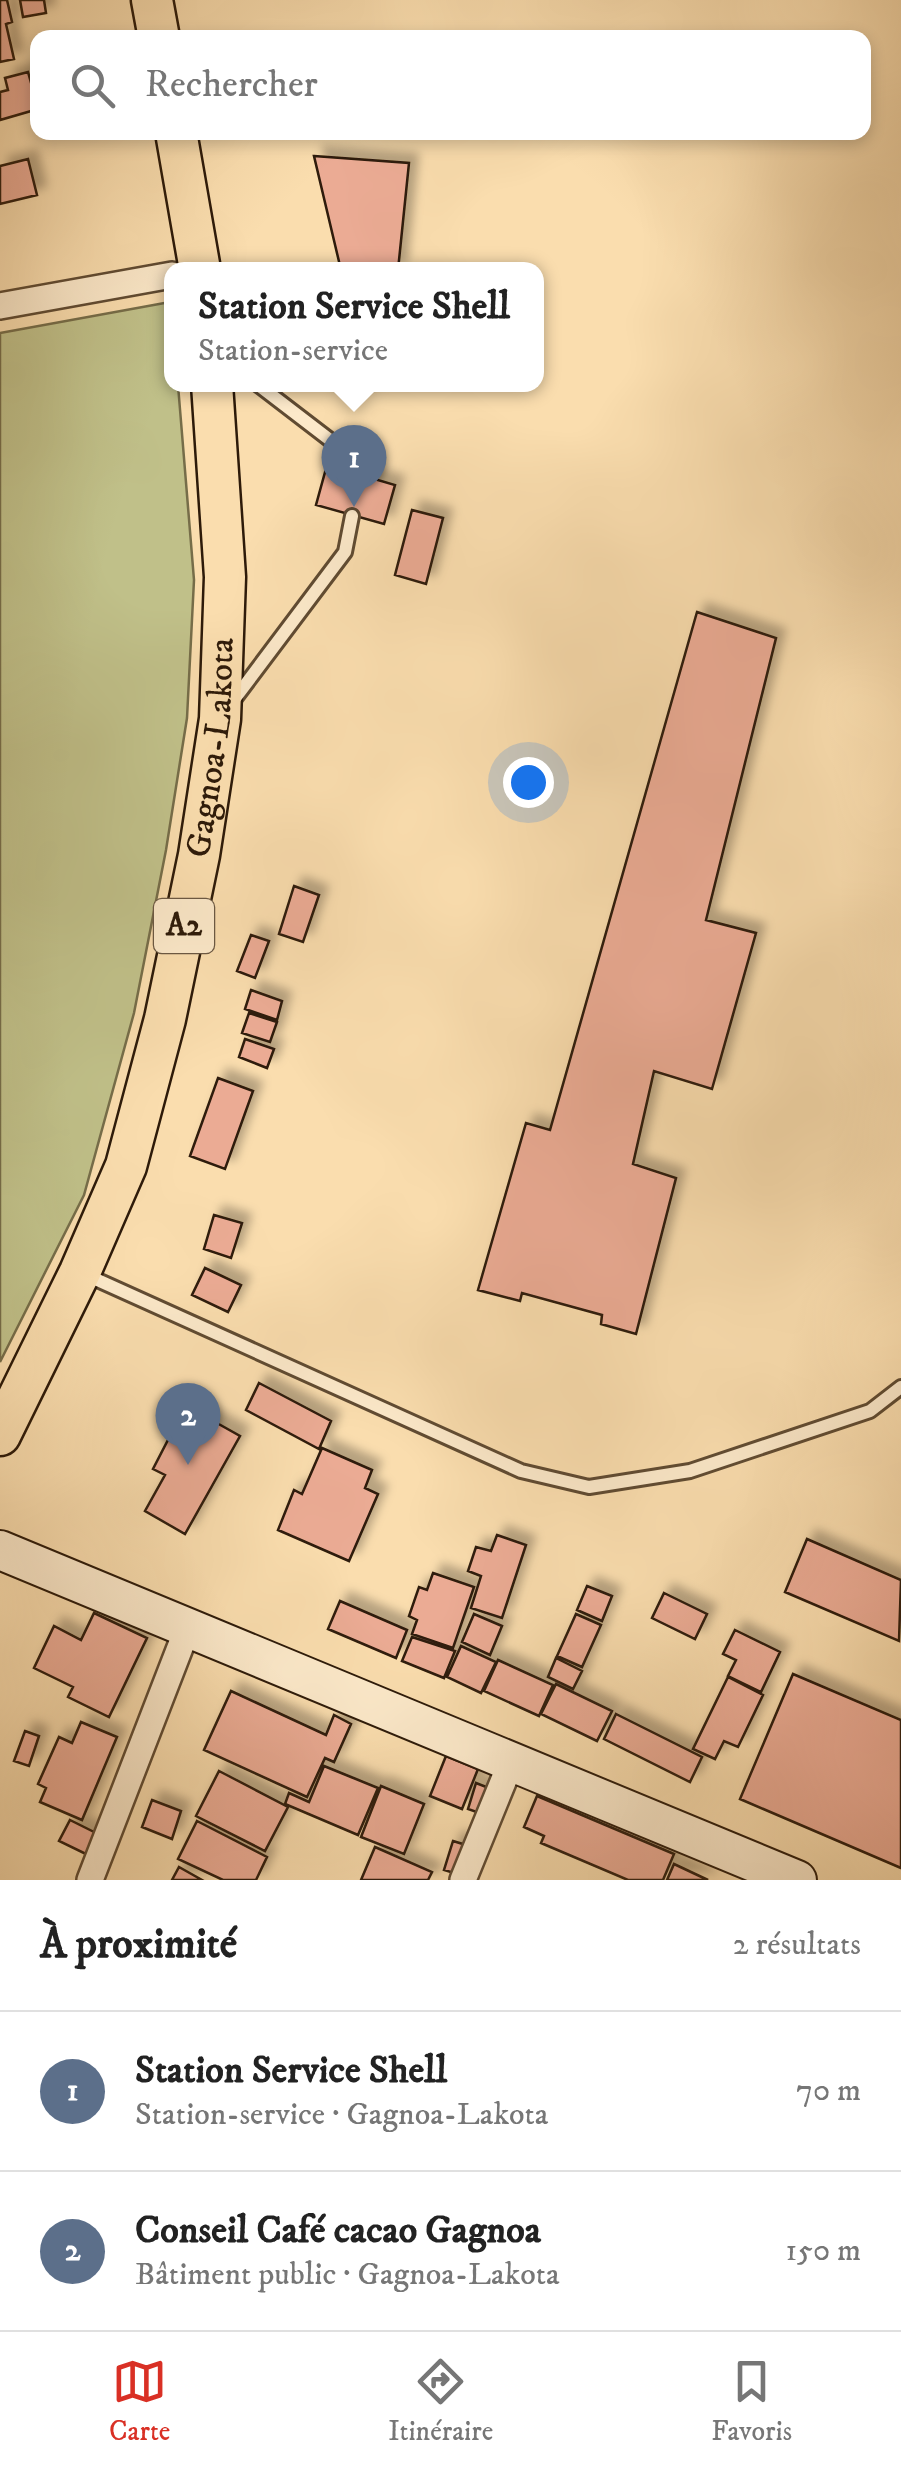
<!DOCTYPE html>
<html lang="fr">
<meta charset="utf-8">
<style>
body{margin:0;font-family:"IM FELL DW Pica",serif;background:#f6f6f6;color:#222}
.you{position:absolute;left:528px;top:782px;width:35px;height:35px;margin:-25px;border:8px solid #fff;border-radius:50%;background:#1a73e8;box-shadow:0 0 0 15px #1a73e833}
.badge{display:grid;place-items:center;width:65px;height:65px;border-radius:50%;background:#d93025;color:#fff;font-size:32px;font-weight:700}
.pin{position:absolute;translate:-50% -82px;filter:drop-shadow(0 2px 5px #0008)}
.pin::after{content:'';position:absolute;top:52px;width:35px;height:30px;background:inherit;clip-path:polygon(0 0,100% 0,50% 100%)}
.popup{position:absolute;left:164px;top:262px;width:380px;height:130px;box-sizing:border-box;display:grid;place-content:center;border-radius:20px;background:#fff;filter:drop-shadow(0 2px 8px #0005);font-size:32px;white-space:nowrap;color:#767676}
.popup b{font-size:38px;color:#222}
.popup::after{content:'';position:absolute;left:50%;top:100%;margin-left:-20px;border:20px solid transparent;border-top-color:#fff}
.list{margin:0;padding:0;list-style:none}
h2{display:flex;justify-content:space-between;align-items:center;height:130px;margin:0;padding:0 40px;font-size:42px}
h2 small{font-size:32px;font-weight:400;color:#767676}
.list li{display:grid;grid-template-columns:65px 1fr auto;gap:30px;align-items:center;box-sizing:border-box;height:160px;padding:0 40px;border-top:2px solid #e0e0e0}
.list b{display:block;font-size:38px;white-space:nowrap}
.list p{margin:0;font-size:32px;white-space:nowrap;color:#767676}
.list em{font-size:32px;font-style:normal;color:#767676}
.icon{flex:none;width:55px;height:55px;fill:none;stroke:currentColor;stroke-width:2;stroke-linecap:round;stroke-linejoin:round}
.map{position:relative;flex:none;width:901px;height:1880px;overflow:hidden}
.search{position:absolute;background:#fff;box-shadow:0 5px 15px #0003;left:30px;right:30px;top:30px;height:110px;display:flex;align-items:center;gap:25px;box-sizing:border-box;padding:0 35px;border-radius:20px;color:#767676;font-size:38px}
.sheet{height:450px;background:#fff}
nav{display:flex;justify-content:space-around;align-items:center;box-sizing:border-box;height:140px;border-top:2px solid #e0e0e0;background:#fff;font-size:28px;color:#767676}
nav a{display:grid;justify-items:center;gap:5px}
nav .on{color:#d93025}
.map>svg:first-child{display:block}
</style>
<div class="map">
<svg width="901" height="1880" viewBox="0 0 901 1880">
<defs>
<filter id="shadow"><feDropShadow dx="9" dy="-9" stdDeviation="5" flood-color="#0004"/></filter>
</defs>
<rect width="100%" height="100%" fill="#faddae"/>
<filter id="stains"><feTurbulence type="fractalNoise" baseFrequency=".002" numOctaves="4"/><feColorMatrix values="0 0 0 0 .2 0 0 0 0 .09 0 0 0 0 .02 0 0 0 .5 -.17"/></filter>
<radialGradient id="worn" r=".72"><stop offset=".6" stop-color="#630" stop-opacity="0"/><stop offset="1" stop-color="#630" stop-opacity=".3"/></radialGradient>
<path fill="#c0c089" stroke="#766d49" stroke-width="2.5" d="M170,302L172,384L178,385L194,580L187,718L166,850L134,1013L84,1195L0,1362V333Z"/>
<path fill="#ebab94" stroke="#2d1a09" stroke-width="2.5" filter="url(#shadow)" d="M0,0H7L12,22L6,24L14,59L0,62Z
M20,0H44L46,13L23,17Z
M28,72L33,90L38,91V109L0,120V92L8,90L5,78Z
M314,156L409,163L398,270H341Z
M28,159L37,195L0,204V166Z
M327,465L395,485L384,524L316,505Z
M412,510L443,518L426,584L395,575Z
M697,612L776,638L706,920L756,933L712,1089L654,1071L633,1164L676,1178L636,1334L601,1324L602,1315L522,1293L520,1301L478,1290L526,1123L550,1130Z
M294,886L319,895L303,942L279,934Z
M251,935L269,941L255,978L237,971Z
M251,990L282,1001L277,1020L245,1009Z
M249,1013L277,1022L270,1042L242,1033Z
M245,1039L274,1049L267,1068L239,1057Z
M218,1078L253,1091L225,1169L190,1156Z
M214,1215L242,1223L231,1258L204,1249Z
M205,1268L241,1285L228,1312L192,1295Z
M259,1383L331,1421L319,1449L246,1410Z
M199,1413L240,1436L185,1534L145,1511L165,1475L153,1469L170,1436L182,1443Z
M322,1448L372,1470L365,1488L378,1494L349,1561L278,1530L294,1490L302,1494Z
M497,1535L526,1545L502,1618L471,1608L481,1576L468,1571L476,1547L491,1551Z
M807,1539L901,1580L899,1641L785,1592Z
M433,1573L474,1587L453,1648L412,1634L417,1620L409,1616L419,1587L427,1590Z
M587,1586L612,1596L602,1621L577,1610Z
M664,1593L707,1614L695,1639L652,1618Z
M340,1601L407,1630L396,1658L328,1629Z
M94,1613L147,1638L109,1717L68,1697L73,1687L34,1668L54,1626L81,1640Z
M474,1614L502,1626L490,1655L462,1642Z
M576,1614L601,1625L582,1667L557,1656Z
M735,1630L780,1652L761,1692L728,1676L736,1660L723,1654Z
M412,1637L455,1651L444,1678L402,1661Z
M461,1646L496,1662L481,1693L447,1677Z
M556,1658L582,1671L573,1689L548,1677Z
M498,1660L553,1685L539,1716L484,1691Z
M793,1674L901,1720V1868L740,1799Z
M728,1677L763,1695L738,1747L724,1741L715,1759L693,1749Z
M556,1684L612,1711L597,1741L541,1714Z
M231,1691L326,1735L334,1715L351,1724L334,1762L325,1758L307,1797L204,1750Z
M616,1714L702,1757L690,1782L604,1739Z
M81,1722L117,1737L82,1820L40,1802L46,1788L38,1784L59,1737L72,1743Z
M25,1731L39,1736L29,1766L14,1761Z
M446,1756L478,1769L462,1809L430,1796Z
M324,1766L378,1788L358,1835L285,1804L289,1793L309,1802Z
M219,1771L288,1807L265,1851L196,1816Z
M476,1783L494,1790L485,1815L468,1809Z
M381,1786L424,1804L404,1854L361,1837Z
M537,1796L674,1854L663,1880H628L541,1843L544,1836L524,1827Z
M152,1800L181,1811L172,1839L142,1827Z
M70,1820L98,1834L88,1855L59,1841Z
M197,1821L267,1857L256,1880H223L178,1859Z
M453,1841L466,1845L464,1876L444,1870Z
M375,1847L432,1872L428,1880H361Z
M674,1864L708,1880H667Z
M179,1867L202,1880H172Z"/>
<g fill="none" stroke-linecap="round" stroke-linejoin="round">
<g stroke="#604b32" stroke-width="18">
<path id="lane" d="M257,384L364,466L362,475
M233,701L345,552L352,516
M82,1273L521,1471L589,1487L690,1471L870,1411L901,1387"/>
</g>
<g stroke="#604b32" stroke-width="30">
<path id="street" d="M0,306L172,275
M90,1880L188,1627
M463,1880L512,1760"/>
</g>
<g stroke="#2d1a09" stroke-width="42">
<path id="secondary" d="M0,1550L797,1880"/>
</g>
<g stroke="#2d1a09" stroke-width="45">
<g id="primary">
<path d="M152,0L159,38"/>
<path d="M176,132L200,270"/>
<path id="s1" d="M0,1435L80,1272L126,1166L165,1019L199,855L220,719L225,577L212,384"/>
</g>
</g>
<use href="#lane" stroke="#fce9ca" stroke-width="12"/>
<use href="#street" stroke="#fce9ca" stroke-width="25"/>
<use href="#secondary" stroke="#fce9ca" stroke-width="38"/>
<use href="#primary" stroke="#faddae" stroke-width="40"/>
</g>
<g text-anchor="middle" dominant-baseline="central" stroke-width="8" stroke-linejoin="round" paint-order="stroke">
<rect fill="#fce9ca" stroke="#6b5843" stroke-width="2.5" x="154" y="899" width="60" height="54" rx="8"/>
<g font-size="32" font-weight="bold" fill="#2d1a09">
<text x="184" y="926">A2</text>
</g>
<g font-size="35" fill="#2d1a09" stroke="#fce9ca">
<text stroke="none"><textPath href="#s1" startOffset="725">Gagnoa-Lakota</textPath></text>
</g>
</g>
<rect width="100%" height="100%" filter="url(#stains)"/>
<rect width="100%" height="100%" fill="url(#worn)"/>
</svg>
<div class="you"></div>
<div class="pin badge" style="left:354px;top:507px;background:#5c6f8a">1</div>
<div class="popup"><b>Station Service Shell</b>Station-service</div>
<div class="pin badge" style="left:188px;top:1465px;background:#5c6f8a">2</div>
<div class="search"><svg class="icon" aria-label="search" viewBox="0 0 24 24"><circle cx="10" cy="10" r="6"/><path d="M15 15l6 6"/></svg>Rechercher</div>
</div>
<section class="sheet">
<h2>À proximité<small>2 résultats</small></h2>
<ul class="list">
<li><span class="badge" style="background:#5c6f8a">1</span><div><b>Station Service Shell</b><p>Station-service · Gagnoa-Lakota</p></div><em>70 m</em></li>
<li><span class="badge" style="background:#5c6f8a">2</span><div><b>Conseil Café cacao Gagnoa</b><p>Bâtiment public · Gagnoa-Lakota</p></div><em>150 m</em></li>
</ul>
</section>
<nav>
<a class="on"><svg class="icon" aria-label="map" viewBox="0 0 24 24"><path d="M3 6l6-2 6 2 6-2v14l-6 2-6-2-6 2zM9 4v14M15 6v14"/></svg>Carte</a>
<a><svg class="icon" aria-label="directions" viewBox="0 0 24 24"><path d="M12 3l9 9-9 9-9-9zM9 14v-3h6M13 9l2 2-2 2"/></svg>Itinéraire</a>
<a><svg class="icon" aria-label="saved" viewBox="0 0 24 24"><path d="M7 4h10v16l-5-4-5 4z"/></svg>Favoris</a>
</nav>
